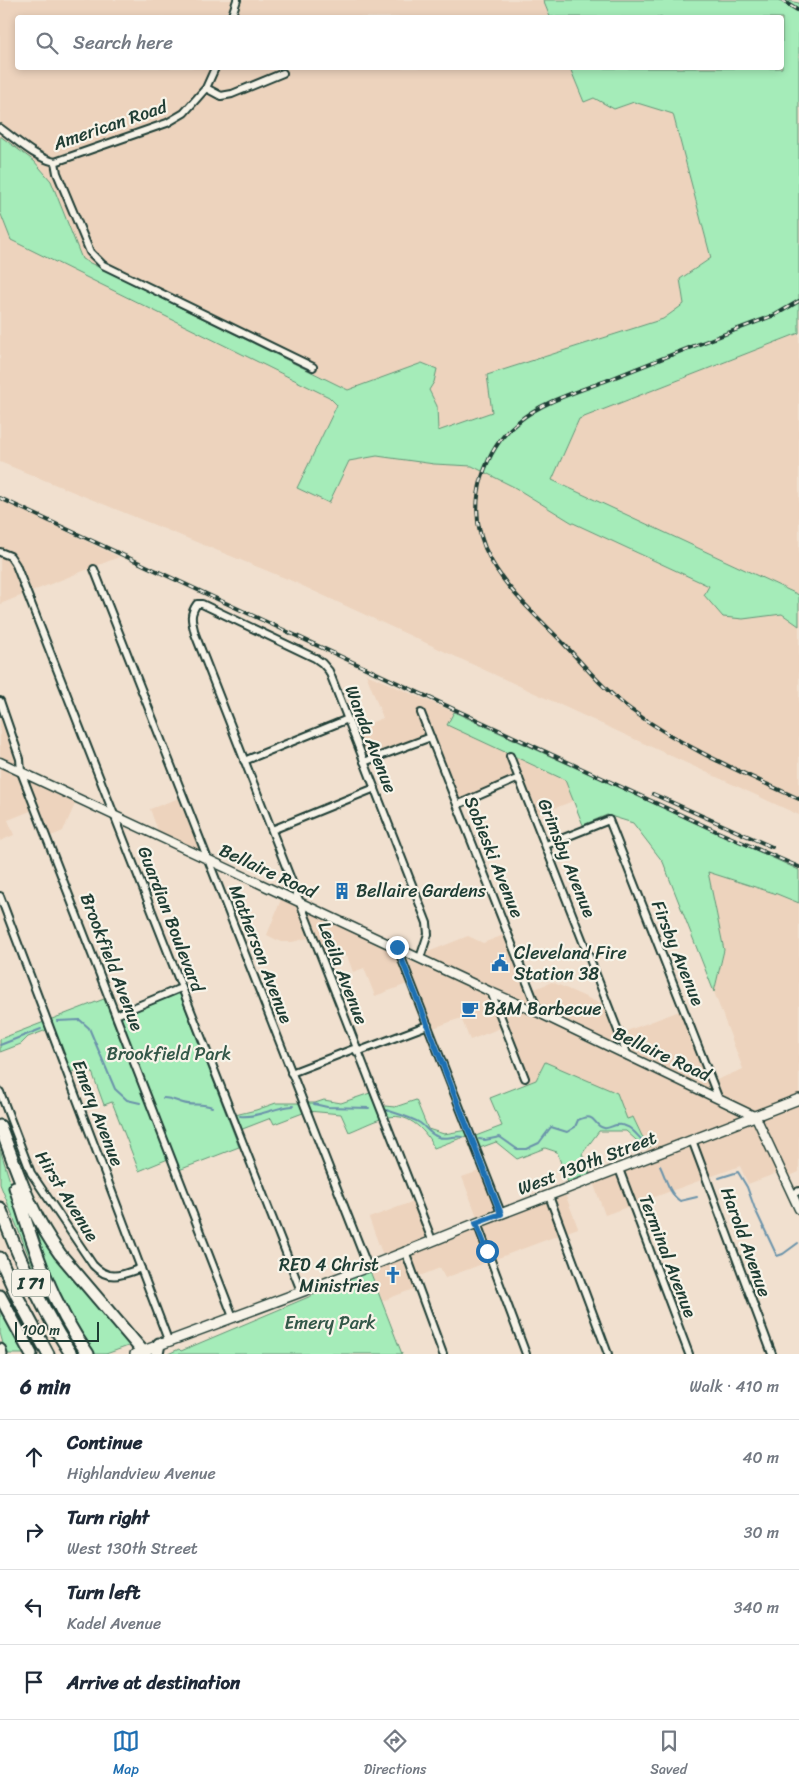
<!DOCTYPE html>
<meta charset="utf-8">
<style>
body{margin:0;font-family:Sriracha,sans-serif;background:#f6f6f7;color:#1f2937}
.scale{position:absolute;left:15px;bottom:12px;width:84px;box-sizing:border-box;padding-left:5px;border:2px solid #1f3d34;border-top:0;font-size:14px;line-height:18px;white-space:nowrap;color:#1f3d34;-webkit-text-stroke:4px #f7f3e8;paint-order:stroke}
.stop{position:absolute;width:15px;height:15px;margin:-11px;border:4px solid #1f6fb2;border-radius:50%;background:#fff}
.stop.end{background:#1f6fb2;border-color:#fff;box-shadow:0 1px 5px #0008}
.list{margin:0;padding:0;list-style:none}
h2{display:flex;justify-content:space-between;align-items:center;height:65px;margin:0;padding:0 20px;font-size:21px}
h2 small{font-size:16px;font-weight:400;color:#747a83}
.list li{display:grid;grid-template-columns:32px 1fr auto;gap:15px;align-items:center;box-sizing:border-box;height:75px;padding:0 20px;border-top:1px solid #e0e1e3}
.list b{display:block;font-size:19px;white-space:nowrap}
.list p{margin:0;font-size:16px;white-space:nowrap;color:#747a83}
.list em{font-size:16px;font-style:normal;color:#747a83}
.icon{flex:none;width:28px;height:28px;fill:none;stroke:currentColor;stroke-width:2;stroke-linecap:round;stroke-linejoin:round}
.map{position:relative;flex:none;width:799px;height:1354px;overflow:hidden}
.search{position:absolute;background:#fff;box-shadow:0 2px 8px #0003;left:15px;right:15px;top:15px;height:55px;display:flex;align-items:center;gap:12px;box-sizing:border-box;padding:0 18px;border-radius:5px;color:#747a83;font-size:19px}
.sheet{height:365px;background:#fff}
nav{display:flex;justify-content:space-around;align-items:center;box-sizing:border-box;height:70px;border-top:1px solid #e0e1e3;background:#fff;font-size:14px;color:#747a83}
nav a{display:grid;justify-items:center;gap:2px}
nav .on{color:#1f6fb2}
.map>svg:first-child{display:block}
</style>
<div class="map">
<svg width="799" height="1354" viewBox="0 0 799 1354">
<rect width="100%" height="100%" fill="#f1e0cf"/>
<filter id="ink" filterUnits="userSpaceOnUse"><feTurbulence type="fractalNoise" baseFrequency=".02" numOctaves="2"/><feDisplacementMap in="SourceGraphic" scale="10" xChannelSelector="R" yChannelSelector="G"/><feConvolveMatrix kernelMatrix="1 2 1 2 8 2 1 2 1" color-interpolation-filters="sRGB"/></filter>
<g filter="url(#ink)">
<path fill="#edd3bd" d="M0,0H543L550,17L18,18V68H570L584,102L594,98L614,109L634,102L673,114L711,258L680,279L684,304L663,319L487,375L492,412L438,431L437,406L429,390L434,382L436,369L422,363L348,390L82,259L51,181L34,161L0,136Z
M0,212L11,240L329,397L337,404L297,488L329,503L349,461L377,456L434,464L472,466L514,487L571,522L709,586L743,619L782,614L799,626V815L292,581L0,462Z
M799,333V595L552,480L579,419Z
M0,499L119,557L0,604Z
M366,674L454,712L448,725L565,780L573,801L532,817L517,778L455,804L429,739L369,763L355,729L383,718Z
M0,717L17,765L0,756Z
M0,766L76,802L63,831L49,837L38,808L8,820L14,835L0,841Z
M179,798L199,850L158,831L150,809Z
M708,872L777,894L799,903V1172L783,1179L780,1172L748,1184L740,1166L605,1215L590,1174L647,1152L645,1148L651,1146L642,1136L633,1117L627,1119L545,1062L536,1080L525,1084L503,1027L470,1040L461,1018L428,1030L410,983L375,996L364,968L353,972L347,956L323,965L312,937L292,942H281L267,935L284,892L422,957L423,954L468,936L483,943L509,933L532,990L552,982L599,1003L608,999L621,1033L685,1009L714,1081L743,1069L714,992L724,950Z
M482,1170L500,1216L564,1191L578,1228L445,1278L440,1268L417,1277L421,1286L382,1301L369,1268L385,1261L369,1218L417,1200L433,1237L478,1219L462,1177Z"/>
<path fill="#a5ecb9" stroke="#629476" d="M543,0H782L799,3V333L579,419L552,480L799,595V626L782,614L743,619L723,617L704,595L709,586L571,522L514,487L472,466L434,464L377,456L349,461L329,503L297,488L337,405L329,397L11,240L0,212V136L34,161L51,181L82,259L348,390L422,363L437,369L434,382L429,390L437,406L438,431L492,412L487,375L663,319L684,304L680,279L711,258L673,114L634,102L614,109L594,98L584,102L570,68H782V18L550,17Z
M454,712L799,870V903L777,894L708,872L724,950L714,992L663,862L633,823L607,815L583,825L565,780L447,725Z
M179,992L239,1147L179,1170L119,1016Z
M104,999L168,1159L139,1171L112,1102L104,1105L92,1072L81,1069L69,1073L52,1028L28,1037L21,1044L0,1052V1039Z
M545,1062L617,1093L627,1119L633,1117L642,1136L652,1146L645,1148L626,1131H599L582,1154L590,1174L568,1183L557,1152L545,1148L517,1159L496,1142L477,1149L473,1137L502,1126L490,1098L536,1080Z
M370,1093L375,1105L395,1107L416,1100L428,1129L444,1134L467,1130L469,1135L434,1148C427,1132 410,1113 389,1117C376,1119 362,1127 349,1132L341,1114L308,1111L274,1124L271,1118L240,1130L235,1115L256,1110L276,1103H315L324,1100L341,1103Z
M0,1149L37,1268L34,1269L0,1184Z
M17,1179L34,1222L131,1345L106,1354H92L55,1291Z
M370,1271L402,1354H168L179,1349L181,1351Z
M0,1307L26,1354H6L0,1333Z"/>
<g fill="none" stroke-linecap="round" stroke-linejoin="round">
<path stroke="#6b93aa" stroke-width="2" d="M57,1021L80,1020L89,1028L115,1089L127,1100L140,1103
M0,1045L41,1029
M163,1098C171,1098 176,1101 183,1103C192,1106 202,1103 212,1107
M314,1104L327,1107L369,1108
M386,1110C398,1114 410,1117 420,1123C427,1128 428,1133 438,1137C446,1140 454,1135 462,1137
M240,1116C258,1118 274,1107 293,1106
M479,1139L485,1140L500,1137L517,1149H526L539,1143L551,1127L567,1132L575,1127L578,1120C597,1111 592,1126 604,1128C608,1129 612,1126 616,1125C628,1123 634,1132 642,1140
M660,1166C666,1178 669,1194 680,1201L697,1197
M719,1178L738,1172L747,1187L755,1209L777,1256L783,1254L798,1243"/>
<g stroke="#1f3d34" stroke-width="10">
<path id="minor" d="M231,18L237,0
M206,88L221,96L232,94L283,73
M0,128C17,140 34,157 55,162L167,123L184,113L206,88L215,68
M55,162L57,173L90,252L103,265L313,367
M0,552L10,556L16,565L301,1291
M94,569L368,1267
M0,701L20,759L21,772L233,1317
M421,713L539,1013
M510,756L628,1056
M244,761L348,719
M364,762L431,737
M457,805L519,778
M272,830L375,788
M546,845L609,820L718,1097
M0,896L168,1340
M397,947L501,1213
M420,958L428,934L427,923L329,671L322,663L315,658L202,604H197C189,615 192,621 195,634L432,1240
M491,992L525,1078
M116,1015L181,988
M357,1052L428,1025
M291,1073L356,1048
M0,1092L31,1173L93,1265C109,1282 122,1275 141,1268
M692,1140L772,1354
M619,1169L689,1354
M792,1194L799,1191
M549,1196L608,1354
M477,1223L526,1354
M405,1251L443,1354"/>
</g>
<g stroke="#1f3d34" stroke-width="11">
<path id="tertiary" d="M0,762L491,992L539,1013L756,1117L799,1209"/>
</g>
<g stroke="#1f3d34" stroke-width="12">
<path id="secondary" d="M135,1354L368,1267L477,1223L799,1099"/>
</g>
<g stroke="#1f3d34" stroke-width="15">
<path id="motorway" d="M0,1126C18,1173 30,1213 60,1254L145,1354
M15,1187C34,1248 50,1301 88,1354
M0,1208C19,1259 41,1308 71,1354
M0,1258L17,1296L48,1354
M0,1296L31,1354
M0,1350L1,1354
M157,1354L159,1344"/>
</g>
<use href="#minor" stroke="#f7f3e8" stroke-width="6"/>
<use href="#tertiary" stroke="#f7f3e8" stroke-width="8"/>
<use href="#secondary" stroke="#f7f3e8" stroke-width="9"/>
<use href="#motorway" stroke="#f7f3e8" stroke-width="11"/>
<g stroke="#1f3d34" stroke-width="4">
<path id="rail" d="M781,0L799,11
M799,301L775,315C719,336 663,358 608,380C579,391 541,402 518,422C500,436 489,455 482,477C460,551 516,595 562,642C584,665 605,691 630,709C682,747 741,772 799,799
M0,498L718,832L799,867
M653,794L772,847"/>
</g>
<use href="#rail" stroke="#f7f3e8" stroke-width="2" stroke-dasharray="5.5" stroke-linecap="butt"/>
</g>
</g>
<g fill="none" stroke-linecap="round" stroke-linejoin="round" filter="url(#ink)">
<path stroke="#1f6fb2" stroke-width="6" d="M397,947L501,1214L476,1223L487,1251"/>
</g>
<defs>
<g id="building-bare" transform="scale(1.35)"><path d="M-4-6H4V6H1V3H-1V6H-4ZM-2.5-4.3h1.7v1.8h-1.7ZM.8-4.3h1.7v1.8H.8ZM-2.5-1h1.7V.8h-1.7ZM.8-1h1.7V.8H.8Z" fill="#1f6fb2" stroke="#f7f3e8" stroke-width="2.5" paint-order="stroke"/></g>
<g id="civic-bare" transform="scale(1.35)"><path d="M-.6-6.5H3V-4.5H.6V-3L4-1V1h2V6H-6V1h2V-1L-.6-3ZM-1.2 2.5V6h2.4V2.5Z" fill="#1f6fb2" stroke="#f7f3e8" stroke-width="2.5" paint-order="stroke"/></g>
<g id="cafe-bare" transform="scale(1.35)"><path d="M-5.5-4.5H6V0H3Q3 3.5 0 3.5H-2.5Q-5.5 3.5-5.5 0ZM3-3.2v2h1.7v-2ZM-6 4.5H4V6H-6Z" fill="#1f6fb2" stroke="#f7f3e8" stroke-width="2.5" paint-order="stroke"/></g>
<g id="church-bare" transform="scale(1.35)"><path d="M-1.2-6h2.4v3.5h3.3v2.4h-3.3V6h-2.4V-.1h-3.3v-2.4h3.3Z" fill="#1f6fb2" stroke="#f7f3e8" stroke-width="2.5" paint-order="stroke"/></g>
</defs>
<g fill-rule="evenodd">
<use href="#building-bare" x="342" y="891"/>
<use href="#civic-bare" x="500" y="963"/>
<use href="#cafe-bare" x="470" y="1009"/>
<use href="#church-bare" x="393" y="1275"/>
</g>
<g text-anchor="middle" dominant-baseline="central" stroke-width="4.5" stroke-linejoin="round" paint-order="stroke">
<rect fill="#f7f3e8" stroke="#60746a" stroke-width="1" x="12" y="1269.5" width="38" height="27" rx="4"/>
<g font-size="16" font-weight="bold" fill="#1f3d34">
<text x="31" y="1283">I 71</text>
</g>
<g font-size="18" fill="#1f3d34" stroke="#f7f3e8">
<text transform="translate(110 125) rotate(-19)">American Road</text>
<text transform="translate(371 739) rotate(69)">Wanda Avenue</text>
<text transform="translate(494 857) rotate(68)">Sobieski Avenue</text>
<text transform="translate(567 858) rotate(68)">Grimsby Avenue</text>
<text transform="translate(268 871) rotate(25)">Bellaire Road</text>
<text transform="translate(171 919) rotate(69)">Guardian Boulevard</text>
<text transform="translate(678 953) rotate(68)">Firsby Avenue</text>
<text transform="translate(261 954) rotate(69)">Matherson Avenue</text>
<text transform="translate(112 962) rotate(69)">Brookfield Avenue</text>
<text transform="translate(343 973) rotate(69)">Leeila Avenue</text>
<text transform="translate(662 1054) rotate(25)">Bellaire Road</text>
<text transform="translate(98 1113) rotate(69)">Emery Avenue</text>
<text transform="translate(587 1163) rotate(-21)">West 130th Street</text>
<text transform="translate(67 1196) rotate(58)">Hirst Avenue</text>
<text transform="translate(746 1242) rotate(70)">Harold Avenue</text>
<text transform="translate(668 1256) rotate(69)">Terminal Avenue</text>
</g>
<g font-size="18" fill="#1f3d34" stroke="#f7f3e8" text-anchor="start">
<text x="356" y="891">Bellaire Gardens</text>
<text x="514" y="953">Cleveland Fire<tspan x="514" dy="21">Station 38</tspan></text>
<text x="484" y="1009">B&amp;M Barbecue</text>
<text x="379" y="1265" text-anchor="end">RED 4 Christ<tspan x="379" dy="21">Ministries</tspan></text>
</g>
<g font-size="18" fill="#335748" stroke="#f7f3e8">
<text x="169" y="1054">Brookfield Park</text>
<text x="330" y="1323">Emery Park</text>
</g>
</g>
</svg>
<div class="scale">100 m</div>
<div class="stop" style="left:487px;top:1251px"></div>
<div class="stop end" style="left:397px;top:947px"></div>
<div class="search"><svg class="icon" aria-label="search" viewBox="0 0 24 24"><circle cx="10" cy="10" r="6"/><path d="M15 15l6 6"/></svg>Search here</div>
</div>
<section class="sheet">
<h2>6 min<small>Walk · 410 m</small></h2>
<ul class="list">
<li><svg class="icon" aria-label="ahead" viewBox="0 0 24 24"><path d="M12 20V5M6 11l6-6 6 6"/></svg><div><b>Continue</b><p>Highlandview Avenue</p></div><em>40 m</em></li>
<li><svg class="icon" aria-label="right" viewBox="0 0 24 24"><path d="M7 20v-9h11M14 6l5 5-5 5"/></svg><div><b>Turn right</b><p>West 130th Street</p></div><em>30 m</em></li>
<li><svg class="icon" aria-label="left" viewBox="0 0 24 24"><path d="M17 20v-9H6M10 6l-5 5 5 5"/></svg><div><b>Turn left</b><p>Kadel Avenue</p></div><em>340 m</em></li>
<li><svg class="icon" aria-label="arrive" viewBox="0 0 24 24"><path d="M6 21V4h12l-3 4 3 4H6"/></svg><div><b>Arrive at destination</b></div></li>
</ul>
</section>
<nav>
<a class="on"><svg class="icon" aria-label="map" viewBox="0 0 24 24"><path d="M3 6l6-2 6 2 6-2v14l-6 2-6-2-6 2zM9 4v14M15 6v14"/></svg>Map</a>
<a><svg class="icon" aria-label="directions" viewBox="0 0 24 24"><path d="M12 3l9 9-9 9-9-9zM9 14v-3h6M13 9l2 2-2 2"/></svg>Directions</a>
<a><svg class="icon" aria-label="saved" viewBox="0 0 24 24"><path d="M7 4h10v16l-5-4-5 4z"/></svg>Saved</a>
</nav>
